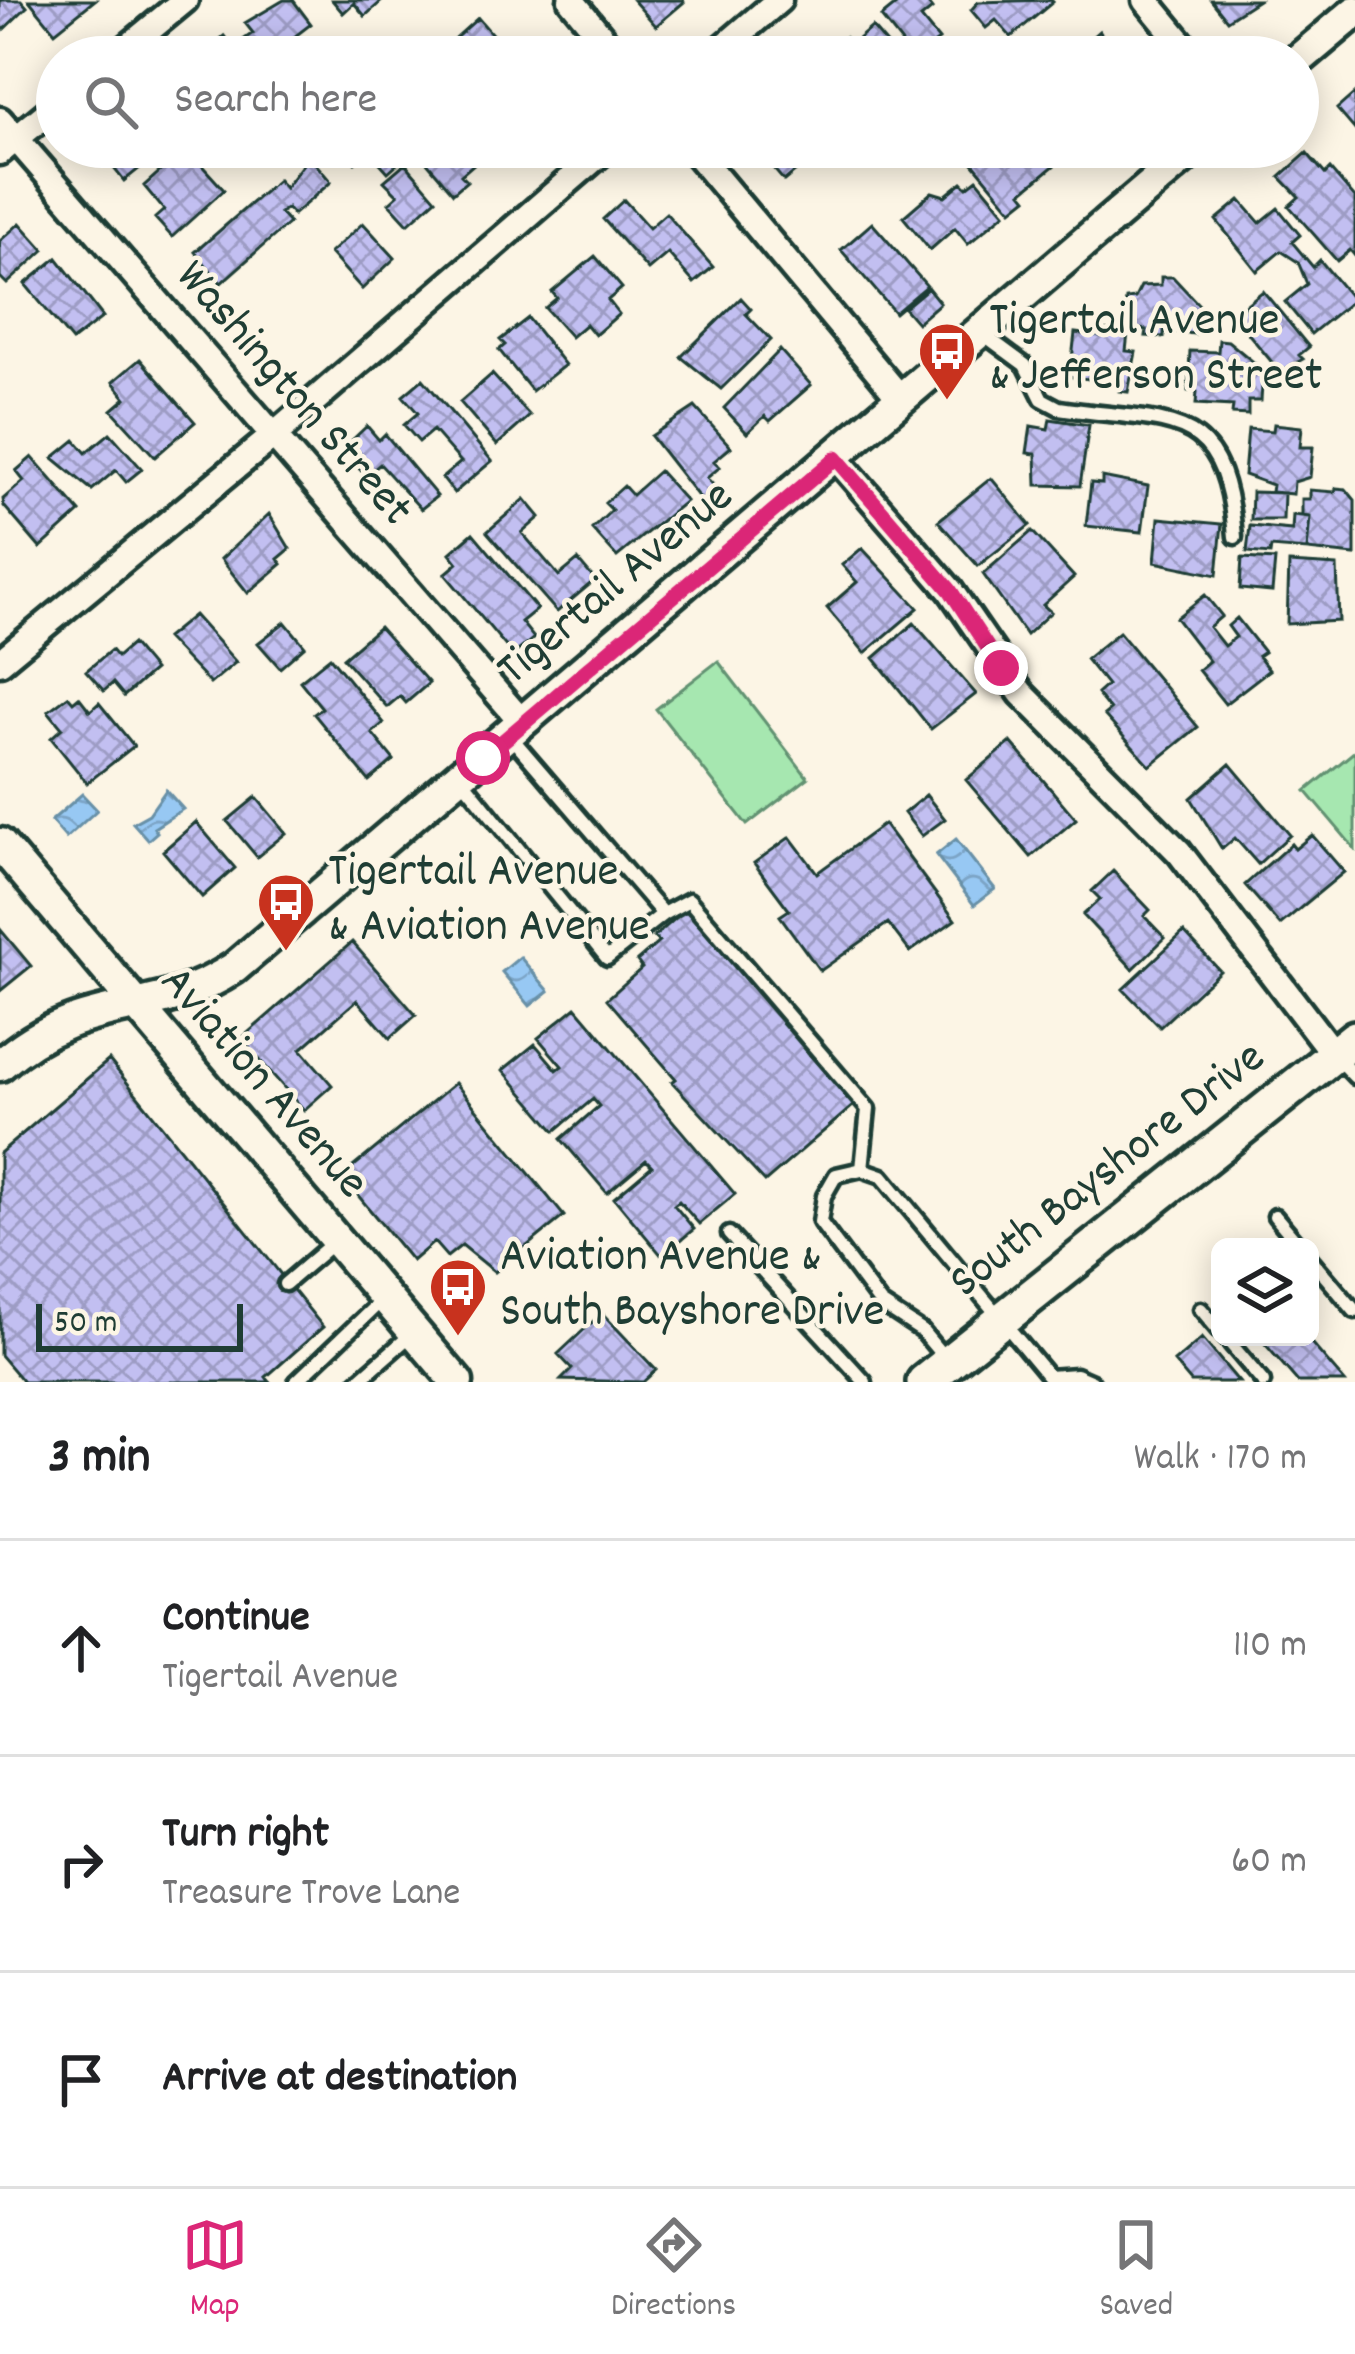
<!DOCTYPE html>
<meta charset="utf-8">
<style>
body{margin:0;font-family:Dekko,sans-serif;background:#f2f2f2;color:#202124}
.controls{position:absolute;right:36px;bottom:36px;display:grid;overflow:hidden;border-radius:18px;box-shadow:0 6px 30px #0003}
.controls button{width:108px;height:108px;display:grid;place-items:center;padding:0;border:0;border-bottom:3px solid #e0e0e0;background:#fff;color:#202124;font:60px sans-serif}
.scale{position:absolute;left:36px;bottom:30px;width:207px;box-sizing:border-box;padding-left:12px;border:6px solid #1f3d34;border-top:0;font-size:33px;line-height:42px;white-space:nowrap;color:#1f3d34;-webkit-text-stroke:9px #fcf5e5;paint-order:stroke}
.stop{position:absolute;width:36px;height:36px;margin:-27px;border:9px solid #db2777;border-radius:50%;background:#fff}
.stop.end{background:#db2777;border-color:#fff;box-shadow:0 3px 12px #0008}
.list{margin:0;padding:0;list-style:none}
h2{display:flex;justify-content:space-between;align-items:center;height:156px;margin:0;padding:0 48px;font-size:51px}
h2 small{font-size:39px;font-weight:400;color:#757577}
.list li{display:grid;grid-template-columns:78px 1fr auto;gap:36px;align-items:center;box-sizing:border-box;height:216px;padding:0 48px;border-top:3px solid #e0e0e0}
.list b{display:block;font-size:45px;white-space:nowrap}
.list p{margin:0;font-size:39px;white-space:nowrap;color:#757577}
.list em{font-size:39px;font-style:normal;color:#757577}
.icon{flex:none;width:66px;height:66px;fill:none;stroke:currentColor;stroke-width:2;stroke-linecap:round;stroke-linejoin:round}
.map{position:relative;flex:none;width:1355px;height:1382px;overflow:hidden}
.search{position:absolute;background:#fff;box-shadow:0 6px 30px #0003;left:36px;right:36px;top:36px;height:132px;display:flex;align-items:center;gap:30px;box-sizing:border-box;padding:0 42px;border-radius:66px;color:#757577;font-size:45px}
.sheet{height:804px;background:#fff}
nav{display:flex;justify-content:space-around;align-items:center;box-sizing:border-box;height:168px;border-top:3px solid #e0e0e0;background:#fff;font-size:33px;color:#757577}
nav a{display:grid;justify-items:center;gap:6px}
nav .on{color:#db2777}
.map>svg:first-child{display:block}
</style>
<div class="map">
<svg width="1355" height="1382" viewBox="0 0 1355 1382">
<defs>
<pattern id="water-waves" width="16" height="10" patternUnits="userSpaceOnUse" patternTransform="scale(3)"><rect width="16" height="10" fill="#97c8f3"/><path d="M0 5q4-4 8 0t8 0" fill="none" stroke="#7ba4c6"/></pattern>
<pattern id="building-cross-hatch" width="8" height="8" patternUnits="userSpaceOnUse" patternTransform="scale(3)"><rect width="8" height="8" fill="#c2bff1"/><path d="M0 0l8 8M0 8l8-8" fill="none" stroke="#9d9cc4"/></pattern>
</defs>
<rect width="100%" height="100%" fill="#fcf5e5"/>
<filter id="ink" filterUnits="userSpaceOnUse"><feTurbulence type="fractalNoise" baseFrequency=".00833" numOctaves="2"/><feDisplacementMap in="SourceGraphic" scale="24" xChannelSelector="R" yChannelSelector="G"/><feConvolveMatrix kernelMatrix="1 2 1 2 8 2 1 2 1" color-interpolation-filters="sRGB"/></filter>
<g filter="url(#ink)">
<path fill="#a6e7b0" stroke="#629272" stroke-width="3" d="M718,661L808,778L747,825L656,709Z
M1355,751V849L1306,791Z"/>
<path fill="url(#water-waves)" stroke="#6790a7" stroke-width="3" d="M166,790L183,809L154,828L157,832L148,840L133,823L149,814Z
M82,794L97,810L66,838L51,821Z
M956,839L995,889L974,905L936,855Z
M520,957L549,991L530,1006L502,972Z"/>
<path fill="url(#building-cross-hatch)" stroke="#1f3d34" stroke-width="3" d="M0,0H21L27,7L0,33Z
M29,0H95L55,32Z
M284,0H293L311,24L294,37L310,57H256L243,40L253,33L245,23Z
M332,0H383L365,16L354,3L343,13Z
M633,0H683L684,2L656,26Z
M902,0H925L932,9L921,18L939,40L932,45L942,57H913L881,17Z
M1211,0H1258L1227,20Z
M978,2L1051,0L1053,2L1011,37L996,20L986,28L971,10Z
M478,18L498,41L479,57H460L449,44Z
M872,27L898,57H839L832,48L845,37L851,45Z
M1099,31L1120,57H1082L1077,50Z
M224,36L236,52L208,57L215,52L211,47Z
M1355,93V130L1337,109Z
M97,147H166L124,181Z
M341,147H374L355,163Z
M379,147H400L407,155L388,172L372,154Z
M414,147H463L476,162L461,175L467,181L453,193Z
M755,147H805L813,157L784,181Z
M988,147H1051L1061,160L1022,192L1027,198L1012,210L973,163Z
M186,148L224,190L172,237L155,218L164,210L144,186Z
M1307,153L1325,174L1330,169L1355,198V256L1350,250L1337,261L1289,206L1299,197L1280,177Z
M309,156L331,182L293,215L287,208L280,213L289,223L221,283L195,252L278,180L285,188Z
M405,163L436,199L408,224L389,203L398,195L384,181Z
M977,179L1005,213L968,244L955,228L930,250L903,217L932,192L945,196L962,182L967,187Z
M624,200L649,228L666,213L713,267L694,283L668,253L648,270L603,219Z
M1240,200L1260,223L1278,208L1300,235L1292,242L1313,267L1320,260L1353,300L1311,334L1285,302L1307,284L1298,262L1281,251L1257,271L1216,220Z
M20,223L44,250L7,284L0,277V241Z
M363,223L395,258L362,289L330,253Z
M872,223L927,286L895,313L841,250Z
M595,256L622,288L608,300L619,314L595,335L586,324L571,337L545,308L557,298L552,292Z
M57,258L103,317L72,341L25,284Z
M1161,277H1173L1199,305L1196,334L1164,331V337L1146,336L1147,330L1123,327L1126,299L1135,298L1141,286L1161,285Z
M928,288L940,303L917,323L904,308Z
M1263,291L1309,347L1299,355L1303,359L1280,372L1233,315Z
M741,298L751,309L746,314L771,340L721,389L681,357Z
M528,318L565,365L532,391L499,350L505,345L500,340Z
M1101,330L1128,333L1126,351L1136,352L1128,392L1119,391V382L1070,377L1075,333L1100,336Z
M1219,340L1228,341L1263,370L1261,401H1248V415L1232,414L1233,406L1196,404L1197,392L1188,391L1190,351L1218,352Z
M780,350L811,385L770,421L765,416L747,433L724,408Z
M140,359L195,422L155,457L112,410L126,398L113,382Z
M492,374L530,416L497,445L460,402Z
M423,379L492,461L454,493L442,478L461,462L433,430L419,442L404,425L418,413L403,396Z
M695,407L731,447L714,461L720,467L707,478L723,496L708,509L651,436Z
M1050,419L1089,425L1080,486L1037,485L1036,454L1027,453L1031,426L1048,429Z
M1274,424L1302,427L1300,447H1313L1310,477L1294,482L1293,494L1271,492L1272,485L1244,475L1248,429L1273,431Z
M367,426L379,440L385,434L437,496L421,509L380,464L366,476L352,461L360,453L350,442Z
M110,433L142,469L126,482L116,470L92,490L53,458L75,440L86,453Z
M32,457L80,512L40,548L4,506L3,499L24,481L16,471Z
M659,471L686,501L617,557L592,529L612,510L605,503L624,486L632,495Z
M1102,477L1148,486L1142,532L1086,526L1091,483L1102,484Z
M991,478L1030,525L978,566L938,521Z
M1336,488L1346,489L1355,500V555L1307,550L1310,517L1302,516V499H1310V490L1335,492Z
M1252,492L1284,493L1283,520H1251Z
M525,499L540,517L522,533L559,576L578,560L595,580L557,612L487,532Z
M269,514L290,549L278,559L282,564L248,593L221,559Z
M1293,515L1310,517L1307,550L1271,547L1270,554L1247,552L1250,526L1292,530Z
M1159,518L1222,524L1217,575L1155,562Z
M1032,531L1074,577L1043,605L1051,612L1026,635L983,574Z
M473,533L537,609L521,622L534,638L513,655L445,574L458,563L450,553Z
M862,548L918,608L865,653L827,608L857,582L842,565Z
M1242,558L1275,560L1272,592L1240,589Z
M1289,563L1337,566L1339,621L1287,624Z
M1205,595L1222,616L1209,627L1224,646L1236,637L1228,626L1237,618L1264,652L1258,656L1269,670L1225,704L1198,670L1209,661L1176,618Z
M194,615L236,662L210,684L166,638Z
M285,622L305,646L280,668L258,643Z
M914,623L976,694L931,729L874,658Z
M379,627L429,683L406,703L400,696L387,707L343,658Z
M1119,632L1198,727L1150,766L1104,715L1110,710L1097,694L1107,685L1086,659Z
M132,644L154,670L124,696L113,683L104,691L86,671L111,650L117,657Z
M330,657L384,723L372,733L394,760L369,781L314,714L322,708L300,681Z
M68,696L73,702L79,697L90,711L99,703L134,746L87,783L51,738L62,728L48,711Z
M1011,742L1076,819L1031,857L966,780Z
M1230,764L1290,835L1258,864L1235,838L1222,849L1191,798Z
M926,795L945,819L922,836L904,813Z
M256,797L286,833L257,857L227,821Z
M196,822L235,868L202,897L163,851Z
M884,824L955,920L910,952L888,923L820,971L780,916L789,910L754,863L790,837L817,873Z
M1312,835L1344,872L1280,925L1245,885L1291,844L1295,849Z
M1113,871L1150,910L1144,916L1165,938L1133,969L1083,915L1100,899L1092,891Z
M685,910L814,1051L810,1055L854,1105L765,1182L672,1082L676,1079L607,999L642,968L637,961L659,942L654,937Z
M0,929L31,966L0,991Z
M1184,932L1220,971L1160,1027L1123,989Z
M352,942L416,1015L390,1038L357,1000L301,1049L332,1085L304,1110L241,1039Z
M576,1007L735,1194L699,1224L679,1201L674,1205L694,1229L662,1256L614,1198L652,1166L646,1160L607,1193L561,1139L599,1106L593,1099L555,1131L503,1070L535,1044L557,1070L562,1066L538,1038Z
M109,1060L323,1327L266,1377L270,1382H23L0,1355V1153Z
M455,1083L564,1216L495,1272L462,1245L447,1257L434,1242L412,1261L342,1176Z
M602,1313L656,1370L643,1382L561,1380L572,1369L558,1354Z
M1259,1337H1306L1345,1382H1298Z
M1202,1338L1239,1382H1191L1174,1362Z"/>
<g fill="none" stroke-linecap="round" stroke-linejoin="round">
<g stroke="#1f3d34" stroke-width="21">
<path id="service" d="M983,334L1025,365L1042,399L1059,408C1169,425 1224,402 1235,537
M461,778L607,958L663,914L510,736
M663,914L689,900L868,1109L862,1169
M1335,1056L1355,1077
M1275,1216L1301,1247
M729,1234L865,1382
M1310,1258L1355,1311
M285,1284L334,1242
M1201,1309L1220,1332
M1225,1337L1263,1382
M947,1361L922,1331L881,1304L820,1222L824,1196L836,1175L862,1169L882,1176L1049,1377
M1049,1377L1076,1375L1092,1382
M296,1382L384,1298
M357,1382L413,1333"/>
</g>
<g stroke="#1f3d34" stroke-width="33">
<path id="minor" d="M571,0L618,57
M1146,0L1193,57
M116,57L185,0
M712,57L779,0
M0,120L523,723
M691,147L902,400
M0,152L57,105
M836,458L950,590L1021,693L1179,852L1334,1055
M0,662L272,437L608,147"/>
</g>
<g stroke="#1f3d34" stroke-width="39">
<path id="tertiary" d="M1298,60L1355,12
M0,844L457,1382
M0,1065C83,991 155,1021 234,968L1196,147"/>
</g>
<g stroke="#1f3d34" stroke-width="42">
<path id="secondary" d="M924,1382L1355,1038"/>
</g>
<use href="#service" stroke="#fcf5e5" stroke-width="12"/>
<use href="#minor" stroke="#fcf5e5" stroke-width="24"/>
<use href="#tertiary" stroke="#fcf5e5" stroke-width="30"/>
<use href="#secondary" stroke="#fcf5e5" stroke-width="33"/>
</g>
</g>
<g fill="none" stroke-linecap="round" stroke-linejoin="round" filter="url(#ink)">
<path stroke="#db2777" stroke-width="15" d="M483,758L836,458L950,590L1001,668"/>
</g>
<defs>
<g id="bus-pin" transform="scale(3)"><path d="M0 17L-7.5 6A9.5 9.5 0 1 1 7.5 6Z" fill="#c8321e" stroke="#fcf5e5"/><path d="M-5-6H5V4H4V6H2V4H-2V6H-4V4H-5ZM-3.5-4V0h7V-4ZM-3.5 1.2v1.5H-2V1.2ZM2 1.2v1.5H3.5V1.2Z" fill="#fff"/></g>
</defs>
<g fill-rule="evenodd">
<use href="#bus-pin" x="947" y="351"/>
<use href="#bus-pin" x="286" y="902"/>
<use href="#bus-pin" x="458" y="1287"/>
</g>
<g text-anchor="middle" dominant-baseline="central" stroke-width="9" stroke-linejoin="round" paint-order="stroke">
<g font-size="48" fill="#1f3d34" stroke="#fcf5e5" text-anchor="start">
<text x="989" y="323">Tigertail Avenue<tspan x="989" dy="55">&amp; Jefferson Street</tspan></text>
<text x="328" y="874">Tigertail Avenue<tspan x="328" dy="55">&amp; Aviation Avenue</tspan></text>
<text x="500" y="1259">Aviation Avenue &amp;<tspan x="500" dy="55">South Bayshore Drive</tspan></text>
</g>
<g font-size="48" fill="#1f3d34" stroke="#fcf5e5">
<text transform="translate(292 395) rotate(49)">Washington Street</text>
<text transform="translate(617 585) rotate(-40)">Tigertail Avenue</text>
<text transform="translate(262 1084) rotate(49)">Aviation Avenue</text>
<text transform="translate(1109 1172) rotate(-38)">South Bayshore Drive</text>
</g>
</g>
</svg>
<div class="controls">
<button><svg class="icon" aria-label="layers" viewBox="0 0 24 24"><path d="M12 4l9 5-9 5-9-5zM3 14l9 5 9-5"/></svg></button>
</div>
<div class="scale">50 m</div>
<div class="stop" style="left:483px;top:758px"></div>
<div class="stop end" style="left:1001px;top:668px"></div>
<div class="search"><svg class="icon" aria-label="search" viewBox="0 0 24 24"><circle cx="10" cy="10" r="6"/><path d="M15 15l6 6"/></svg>Search here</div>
</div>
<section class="sheet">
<h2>3 min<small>Walk · 170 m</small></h2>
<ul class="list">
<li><svg class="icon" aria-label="ahead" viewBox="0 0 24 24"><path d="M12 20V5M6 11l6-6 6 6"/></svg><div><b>Continue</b><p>Tigertail Avenue</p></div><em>110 m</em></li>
<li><svg class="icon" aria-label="right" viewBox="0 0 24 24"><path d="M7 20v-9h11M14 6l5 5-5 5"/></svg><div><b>Turn right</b><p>Treasure Trove Lane</p></div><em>60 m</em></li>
<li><svg class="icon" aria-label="arrive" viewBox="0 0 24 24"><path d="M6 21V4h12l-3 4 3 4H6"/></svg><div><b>Arrive at destination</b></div></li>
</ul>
</section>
<nav>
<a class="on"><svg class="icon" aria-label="map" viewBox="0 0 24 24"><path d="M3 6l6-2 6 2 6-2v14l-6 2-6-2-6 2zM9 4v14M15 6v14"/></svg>Map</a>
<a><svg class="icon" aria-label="directions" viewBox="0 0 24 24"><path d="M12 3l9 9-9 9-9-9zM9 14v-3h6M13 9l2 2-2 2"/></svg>Directions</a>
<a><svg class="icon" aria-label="saved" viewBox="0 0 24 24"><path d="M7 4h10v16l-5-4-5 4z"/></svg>Saved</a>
</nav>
